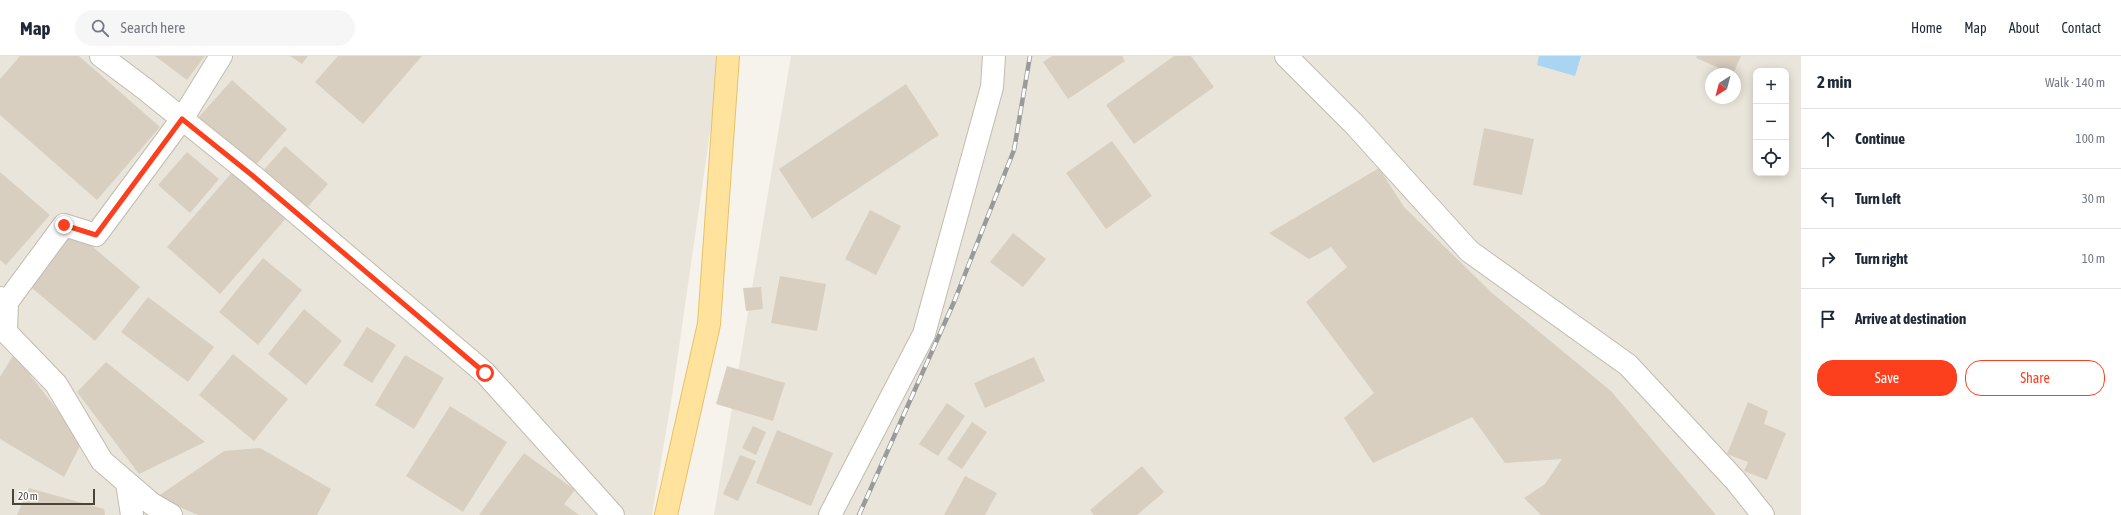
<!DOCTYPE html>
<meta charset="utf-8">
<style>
body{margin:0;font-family:"Asap Condensed",sans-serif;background:#f6f6f7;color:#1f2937}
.controls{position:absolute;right:12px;top:12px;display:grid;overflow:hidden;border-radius:8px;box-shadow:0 2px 10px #0003}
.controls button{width:36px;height:36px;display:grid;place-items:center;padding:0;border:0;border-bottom:1px solid #e0e1e3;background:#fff;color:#1f2937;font:20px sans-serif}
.compass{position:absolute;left:1705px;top:12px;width:36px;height:36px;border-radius:50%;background:#fff;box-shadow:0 2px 10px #0003;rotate:216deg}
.scale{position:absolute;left:12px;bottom:10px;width:83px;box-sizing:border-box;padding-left:4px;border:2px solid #4b4439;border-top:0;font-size:11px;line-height:14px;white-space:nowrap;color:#4b4439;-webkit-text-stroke:3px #fff;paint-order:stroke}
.stop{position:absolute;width:12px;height:12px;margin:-9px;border:3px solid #fc3f1d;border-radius:50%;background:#fff}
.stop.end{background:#fc3f1d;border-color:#fff;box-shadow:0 1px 4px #0008}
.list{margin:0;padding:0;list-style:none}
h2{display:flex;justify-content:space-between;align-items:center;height:52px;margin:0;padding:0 16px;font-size:17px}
h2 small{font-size:13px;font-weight:400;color:#747a83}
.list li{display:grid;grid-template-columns:26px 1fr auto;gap:12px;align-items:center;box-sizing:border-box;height:60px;padding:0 16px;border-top:1px solid #e0e1e3}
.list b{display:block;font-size:15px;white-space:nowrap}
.list em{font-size:13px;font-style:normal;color:#747a83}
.actions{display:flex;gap:8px;padding:12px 16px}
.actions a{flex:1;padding:9px 0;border:1px solid #fc3f1d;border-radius:16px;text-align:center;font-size:14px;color:#fc3f1d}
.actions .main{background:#fc3f1d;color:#fff}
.icon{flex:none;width:22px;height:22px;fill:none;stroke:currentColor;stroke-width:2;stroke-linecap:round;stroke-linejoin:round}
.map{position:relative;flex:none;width:1801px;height:459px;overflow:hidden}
header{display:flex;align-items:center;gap:24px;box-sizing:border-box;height:56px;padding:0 20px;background:#fff;border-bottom:1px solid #e0e1e3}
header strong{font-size:19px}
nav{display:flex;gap:22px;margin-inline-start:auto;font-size:14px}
.search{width:280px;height:36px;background:#f6f6f7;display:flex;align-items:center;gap:10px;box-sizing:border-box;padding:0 14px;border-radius:22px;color:#747a83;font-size:15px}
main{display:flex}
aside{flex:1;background:#fff}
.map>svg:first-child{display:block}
</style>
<header>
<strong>Map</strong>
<div class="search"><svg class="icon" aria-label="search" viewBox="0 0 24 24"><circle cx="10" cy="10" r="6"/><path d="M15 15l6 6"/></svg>Search here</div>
<nav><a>Home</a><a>Map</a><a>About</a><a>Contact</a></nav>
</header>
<main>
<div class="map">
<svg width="1801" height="459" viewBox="0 0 1801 459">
<rect width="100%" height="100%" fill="#f6f3ec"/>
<path fill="#eae5da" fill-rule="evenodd" d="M0,0H721L672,340L652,459H0Z
M791,0H1801V459H714ZM1756,15H1786V117H1756ZM1711,18H1735V42H1711Z"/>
<path fill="#a9d4f2" d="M1539,0H1581L1575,20L1537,9Z"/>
<path fill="#d8cfc1" d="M20,0H79L160,71L97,144L0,59V23Z
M155,0H205L187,24Z
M290,0H308L302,8Z
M338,0H422L363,68L315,26Z
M1052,0H1122L1125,5L1068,43L1043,6Z
M1174,0H1191L1214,31L1134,88L1106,49Z
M1697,0H1741L1733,18L1696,2Z
M232,24L287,73L254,111L198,62Z
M906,28L939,79L812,163L779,113Z
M1484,72L1534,83L1522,139L1473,129Z
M1112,85L1152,140L1106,173L1066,117Z
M285,90L328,128L306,153L263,115Z
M187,96L219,123L190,157L158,129Z
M1379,112L1404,151L1492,237L1611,335L1716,459H1541L1524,442L1545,428L1562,403L1505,407L1472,361L1373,407L1344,362L1374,337L1306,246L1347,211L1331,191L1309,203L1269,177Z
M235,113L288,160L220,238L167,191Z
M0,116L50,159L6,209L0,204Z
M870,154L901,170L876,219L845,203Z
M73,174L140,231L95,285L27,228Z
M1013,177L1046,203L1023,231L990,206Z
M263,202L302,234L258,289L219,256Z
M780,220L826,228L817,275L771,267Z
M761,231L763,253L746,255L743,232Z
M148,241L214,291L188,326L121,276Z
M304,253L342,285L306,329L268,298Z
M367,271L396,289L372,327L343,309Z
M14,298L82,386L64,421L0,383V321Z
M233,298L288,343L254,385L199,339Z
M405,299L444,322L414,373L375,349Z
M1034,301L1045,325L985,352L974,327Z
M106,306L205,386L139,418L77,336Z
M727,310L785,327L773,365L716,348Z
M1748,346L1768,355L1764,368L1786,377L1767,424L1744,415L1748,406L1727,398Z
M947,347L965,360L938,400L919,388Z
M450,350L507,386L463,456L406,420Z
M972,366L987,376L962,413L947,403Z
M753,370L766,376L756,399L742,392Z
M777,374L833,397L811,450L756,427Z
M260,392L331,433L317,459H198L157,441L224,395Z
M524,397L575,434L564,448L579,459H479Z
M740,399L756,405L738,445L723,438Z
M1142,410L1164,436L1137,459H1094L1090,454Z
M965,420L997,437L985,459H944Z
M29,432L104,453L105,459H17Z"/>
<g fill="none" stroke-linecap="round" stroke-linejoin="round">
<g stroke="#c2bbae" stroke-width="24">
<path id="minor" d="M101,0L145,33L253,120L485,317L613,459
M1286,0L1355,69L1469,195L1628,309L1735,424L1763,459
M0,242L7,246L6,276L56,328L102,405L152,448L171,459
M7,246L64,169L96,179L182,63L221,0
M127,427L132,459
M830,459L924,278L992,31L994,0"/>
</g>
<g stroke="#e6c16a" stroke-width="24">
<path id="primary" d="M666,459L709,268L728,0"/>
</g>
<use href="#minor" stroke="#fff" stroke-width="22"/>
<use href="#primary" stroke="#ffe39c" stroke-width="22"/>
<g stroke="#9a9a9a" stroke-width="4.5">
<path id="rail" d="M859,459L954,246L1014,94L1030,0"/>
</g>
<use href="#rail" stroke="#fff" stroke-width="3" stroke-dasharray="9" stroke-linecap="butt"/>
</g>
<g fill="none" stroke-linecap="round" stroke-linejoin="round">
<path stroke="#fc3f1d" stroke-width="5" d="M64,169L96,179L182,63L253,120L485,317"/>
</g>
</svg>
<div class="controls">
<button>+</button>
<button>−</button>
<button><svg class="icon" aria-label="locate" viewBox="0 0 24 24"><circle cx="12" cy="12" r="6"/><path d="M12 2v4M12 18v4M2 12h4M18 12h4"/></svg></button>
</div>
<svg class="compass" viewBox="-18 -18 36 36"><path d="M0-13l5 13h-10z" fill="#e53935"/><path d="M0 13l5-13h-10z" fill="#747a83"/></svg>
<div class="scale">20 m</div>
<div class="stop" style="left:485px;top:317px"></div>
<div class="stop end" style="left:64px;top:169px"></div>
</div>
<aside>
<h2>2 min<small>Walk · 140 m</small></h2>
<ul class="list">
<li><svg class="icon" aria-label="ahead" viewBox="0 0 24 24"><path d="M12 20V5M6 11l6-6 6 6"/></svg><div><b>Continue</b></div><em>100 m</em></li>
<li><svg class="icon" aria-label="left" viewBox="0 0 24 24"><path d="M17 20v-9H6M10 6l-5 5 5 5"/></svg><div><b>Turn left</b></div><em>30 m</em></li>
<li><svg class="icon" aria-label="right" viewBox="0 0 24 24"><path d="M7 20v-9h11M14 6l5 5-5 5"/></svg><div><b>Turn right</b></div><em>10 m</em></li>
<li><svg class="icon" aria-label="arrive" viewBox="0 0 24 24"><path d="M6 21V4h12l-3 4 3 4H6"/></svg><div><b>Arrive at destination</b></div></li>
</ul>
<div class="actions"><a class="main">Save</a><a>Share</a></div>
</aside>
</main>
